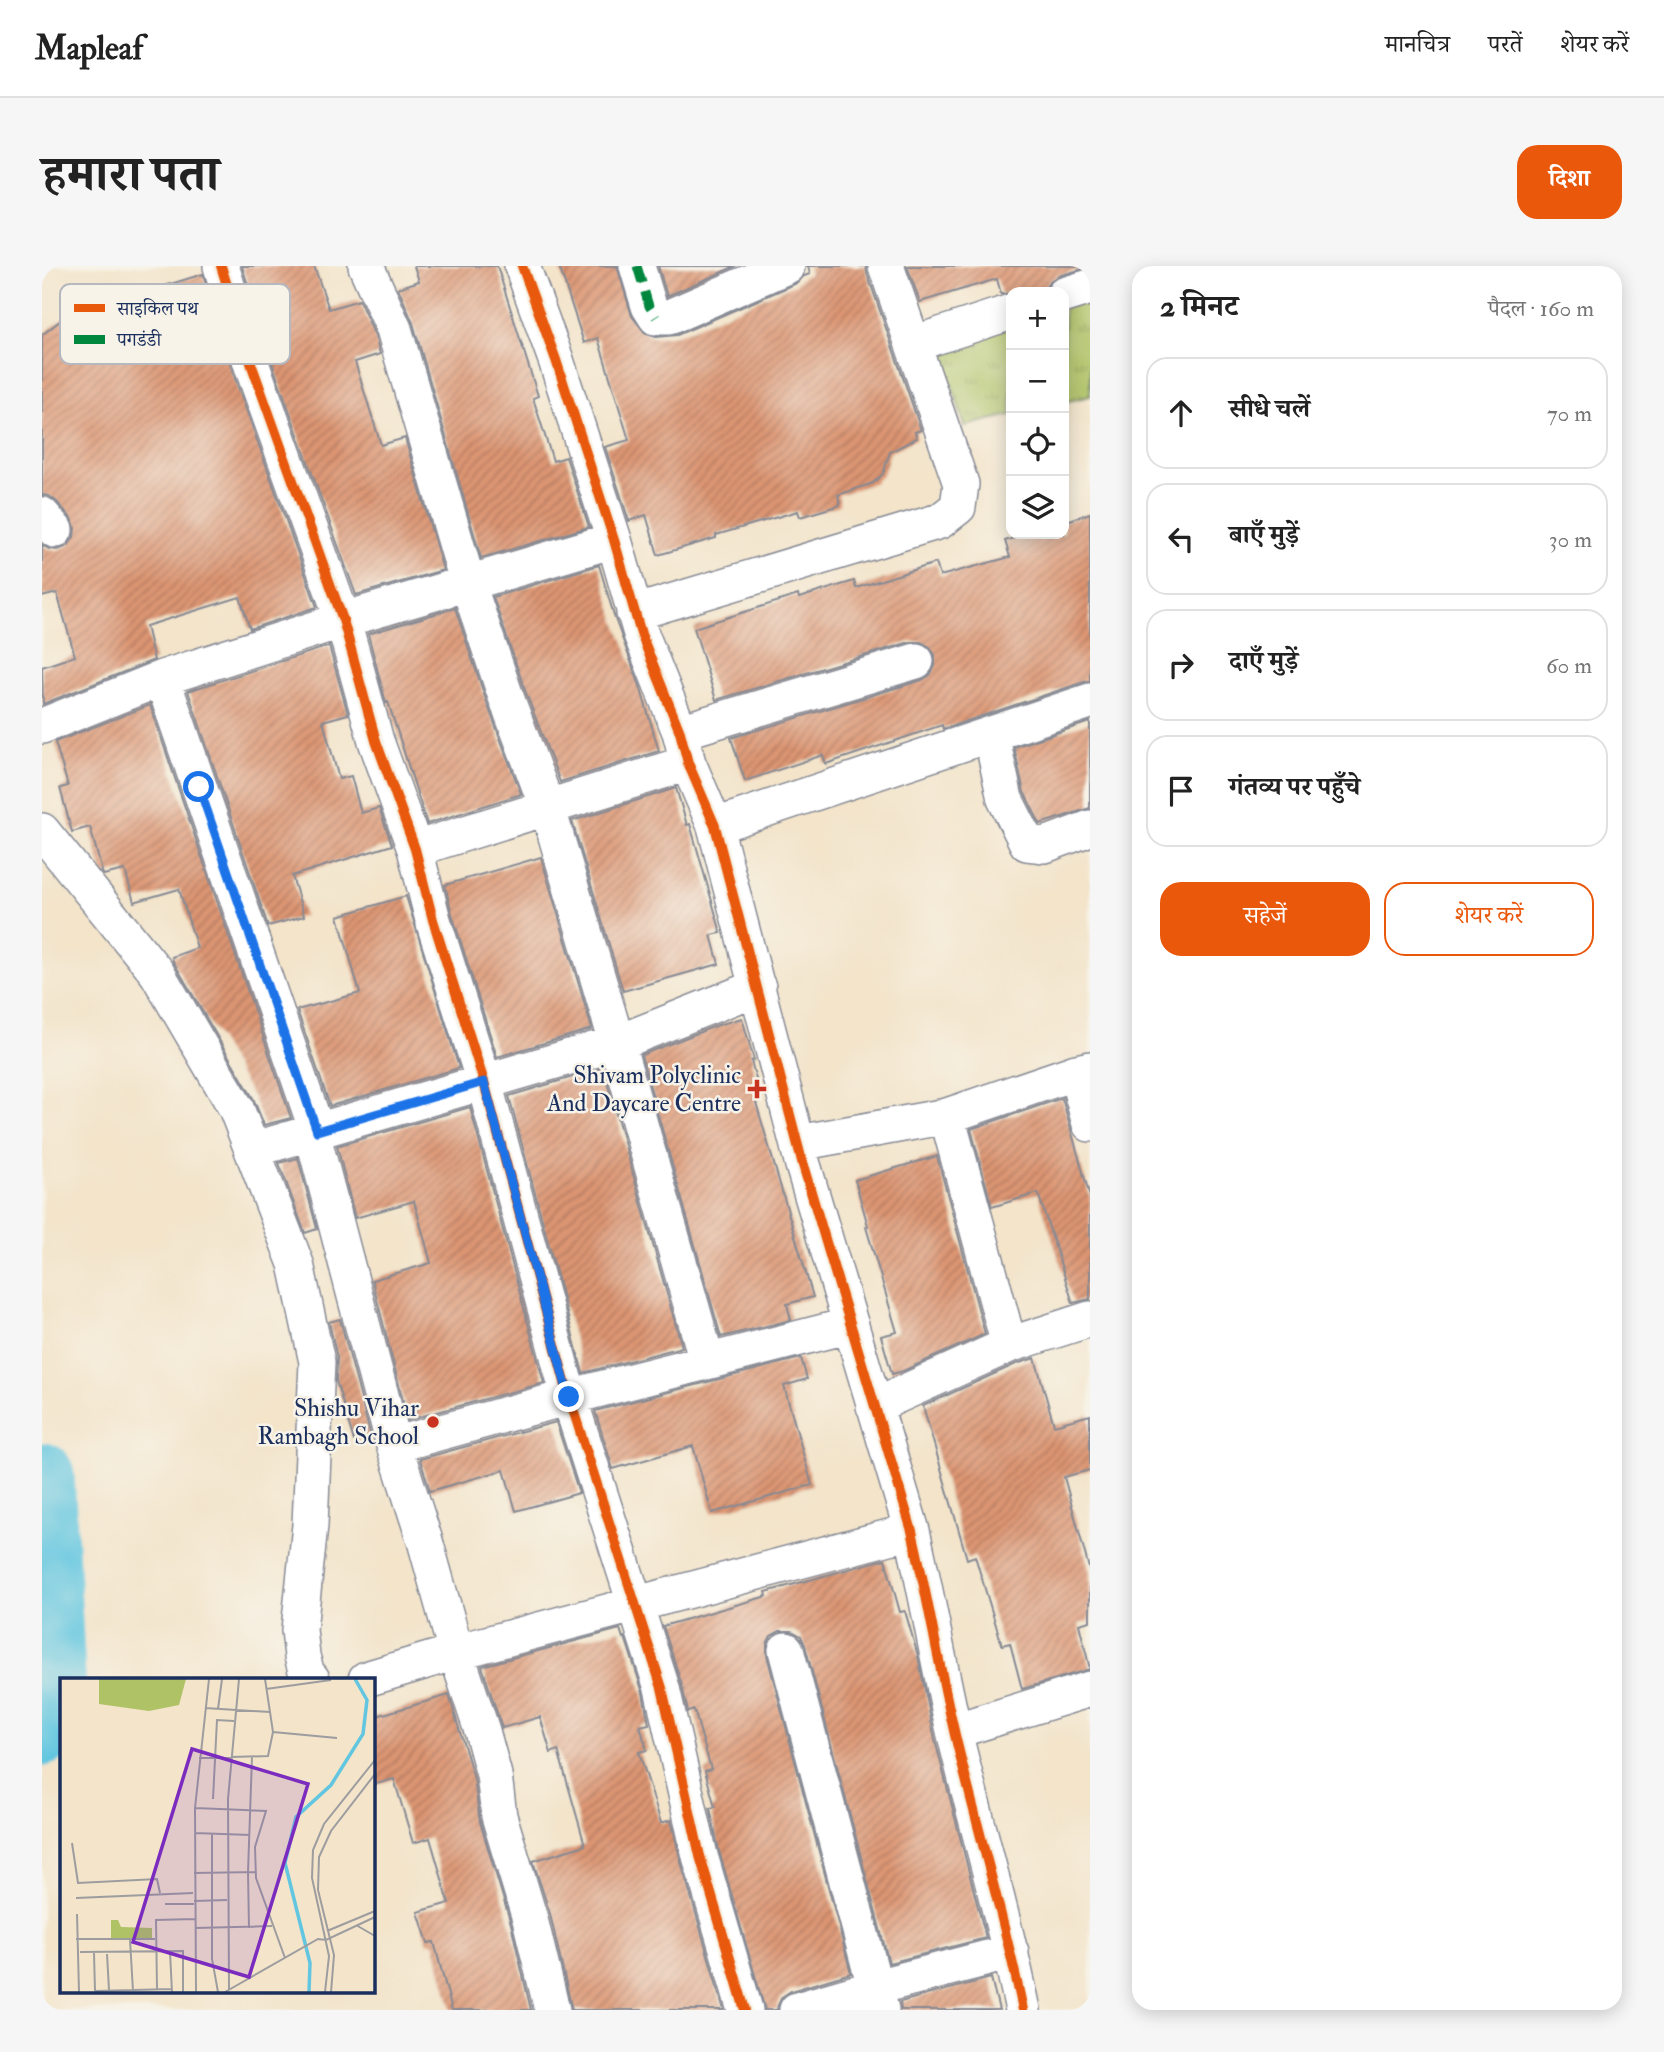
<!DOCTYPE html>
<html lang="hi">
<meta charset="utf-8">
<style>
body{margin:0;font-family:"IM FELL Double Pica","Noto Serif Devanagari",serif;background:#f6f6f6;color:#222}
.controls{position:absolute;right:21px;top:21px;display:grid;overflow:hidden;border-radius:14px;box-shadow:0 4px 18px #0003}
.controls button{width:63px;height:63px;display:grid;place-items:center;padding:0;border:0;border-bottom:2px solid #e0e0e0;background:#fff;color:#222;font:35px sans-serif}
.stop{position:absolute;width:21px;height:21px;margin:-16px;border:5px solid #1a73e8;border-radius:50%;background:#fff}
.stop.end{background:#1a73e8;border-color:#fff;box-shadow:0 2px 7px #0008}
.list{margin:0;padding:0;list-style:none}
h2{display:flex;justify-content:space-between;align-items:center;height:91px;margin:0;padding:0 28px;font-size:30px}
h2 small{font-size:23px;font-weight:400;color:#767676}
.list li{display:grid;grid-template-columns:46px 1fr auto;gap:21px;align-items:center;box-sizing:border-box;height:112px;margin:0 14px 14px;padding:0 14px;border:2px solid #e0e0e0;border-radius:21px}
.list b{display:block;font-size:26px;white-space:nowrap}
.list em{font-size:23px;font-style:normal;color:#767676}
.actions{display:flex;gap:14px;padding:21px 28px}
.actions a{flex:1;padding:16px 0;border:2px solid #ea580c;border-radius:21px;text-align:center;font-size:24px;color:#ea580c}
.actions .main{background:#ea580c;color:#fff}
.icon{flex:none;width:38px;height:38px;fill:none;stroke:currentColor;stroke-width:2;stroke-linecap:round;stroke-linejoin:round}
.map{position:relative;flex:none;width:1048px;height:1744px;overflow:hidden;border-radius:21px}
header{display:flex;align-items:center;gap:42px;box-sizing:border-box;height:98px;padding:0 35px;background:#fff;border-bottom:2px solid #e0e0e0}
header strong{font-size:33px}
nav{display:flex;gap:38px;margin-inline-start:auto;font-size:24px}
.intro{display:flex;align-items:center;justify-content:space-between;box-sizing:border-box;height:168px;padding:0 42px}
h1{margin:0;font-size:49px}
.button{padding:18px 32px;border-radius:21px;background:#ea580c;color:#fff;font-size:24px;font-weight:700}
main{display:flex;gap:42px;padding:0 42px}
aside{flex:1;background:#fff;border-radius:21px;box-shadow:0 4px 18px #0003}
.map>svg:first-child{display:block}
</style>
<header>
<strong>Mapleaf</strong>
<nav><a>मानचित्र</a><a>परतें</a><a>शेयर करें</a></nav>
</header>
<div class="intro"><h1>हमारा पता</h1><a class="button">दिशा</a></div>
<main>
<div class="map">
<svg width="1048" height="1744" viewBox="0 0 1048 1744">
<defs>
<pattern id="grass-tufts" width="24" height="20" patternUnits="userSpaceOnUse" patternTransform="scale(1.75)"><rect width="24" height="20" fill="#afc266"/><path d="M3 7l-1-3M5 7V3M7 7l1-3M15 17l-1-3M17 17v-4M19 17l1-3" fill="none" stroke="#8e9e57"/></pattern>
<pattern id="building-hatch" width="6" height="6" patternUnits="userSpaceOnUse" patternTransform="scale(1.75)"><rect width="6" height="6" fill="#dc9572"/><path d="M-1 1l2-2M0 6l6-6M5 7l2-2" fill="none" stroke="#b27a61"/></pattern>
</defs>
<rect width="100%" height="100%" fill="#f7f3e8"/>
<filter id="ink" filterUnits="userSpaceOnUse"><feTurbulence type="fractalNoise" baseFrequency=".0143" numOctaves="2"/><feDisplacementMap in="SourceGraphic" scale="14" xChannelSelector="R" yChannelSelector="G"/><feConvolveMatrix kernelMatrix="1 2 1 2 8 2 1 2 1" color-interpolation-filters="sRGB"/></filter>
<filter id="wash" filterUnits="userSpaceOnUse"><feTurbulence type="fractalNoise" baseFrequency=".00686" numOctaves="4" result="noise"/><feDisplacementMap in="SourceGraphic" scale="28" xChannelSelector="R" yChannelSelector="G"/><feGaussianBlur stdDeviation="1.57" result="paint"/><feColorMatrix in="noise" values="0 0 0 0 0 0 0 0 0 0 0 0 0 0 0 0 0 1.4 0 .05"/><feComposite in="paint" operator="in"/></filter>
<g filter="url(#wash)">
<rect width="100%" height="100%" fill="#f3e4ca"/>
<path fill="url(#grass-tufts)" stroke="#657862" stroke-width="2" d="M1048,34V130L1022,136V42Z
M969,57V149L923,160L896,78Z"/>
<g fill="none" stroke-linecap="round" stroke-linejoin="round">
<path stroke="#62c6e0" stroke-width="65" d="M0,1209L13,1445L0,1468"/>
</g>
<g id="blocks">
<path fill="url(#building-hatch)" d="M200,0H272L287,43L317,34L333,70L338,88L313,96L339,179L363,172L401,304L314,329L229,94Z
M372,0H455L496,130L491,132L511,195L524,191L547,261L439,292L371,57L356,22L377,15Z
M517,0H575L590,50L604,68L614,71L635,69L753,18L762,10L768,8L766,0H824L825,7L879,164L873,166L875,172L848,186L841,208L831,217L796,229L798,239L758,251L756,245L674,269V272L616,289L604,249L587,255L563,181L587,174L556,72L542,77Z
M616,0H694L625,30Z
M865,0H1048V1L1016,10L1008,15L1004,21L987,26L959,28L955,13L878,36Z
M161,8L191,107L275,341L208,363L198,331L104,360L112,394L1,438L0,401L33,390L15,327L0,331V279L7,283L16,284L26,280L32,271L33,261L28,251L15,236L7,230L0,229V69L47,32L54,41Z
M1048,247V415L1042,416L901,463L900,459L784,498L781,489L703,515L689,472L880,414L888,409L893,400V389L888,381L879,376H868L674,434L652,362L756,329L757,332L812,315L814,322L894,297L898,310L968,291L963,275L986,268H1022V256Z
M557,299L573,353L598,420L617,485L518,516L483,424L451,331Z
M413,342L445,437L479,528L385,558L346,436L344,437L326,368Z
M287,380L306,448L281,455L297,513L309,510L319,547L337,542L350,579L250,610L262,650L226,660L146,425Z
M108,439L249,852L222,859L211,832L131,695L130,691L155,682L137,623L92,636L83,604L61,609L48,561L30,566L18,522L26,520L13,476Z
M1048,456V542L998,558L982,526L972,481Z
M634,522L645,559L648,558L679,667L669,669L677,698L581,725L530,555Z
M499,591L550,763L455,791L410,648L403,619Z
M364,630L417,802L288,840L255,744L318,727L296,650Z
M700,752L712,794L709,795L719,831L713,833L771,1031L745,1038L749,1054L679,1071L599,789L676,759Z
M561,802L640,1081L541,1107L467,830Z
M1020,832L1048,931V1033L1031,1037L996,927L950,941L929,863Z
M428,841L502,1117L366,1154L330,1014L389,997L372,935L313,952L295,880Z
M895,890L943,1068L861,1105L850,1108L839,1070L855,1066L824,961L826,960L813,914Z
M256,892L275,963L263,967L237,897Z
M298,1053L329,1171L312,1175L294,1115L295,1092L287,1056Z
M759,1092L765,1113L742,1120L770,1219L670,1247L651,1180L571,1203L553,1145Z
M993,1092L1012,1159L1048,1149V1204L1022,1211L1048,1306V1355L1037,1358L1048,1403L980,1423L968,1377L960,1379L933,1290L925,1293L881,1140L974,1098Z
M514,1156L537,1227L474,1245L462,1204L388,1225L378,1193Z
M843,1293L858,1346L863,1345L876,1390L893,1474L944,1672L847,1697L763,1379L759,1370L750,1365H738L729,1370L725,1378V1389L809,1707L749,1725L740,1731L736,1739L735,1744H723L677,1585L668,1542L673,1541L663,1505L669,1503L652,1444L646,1446L639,1416L621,1360L725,1330L724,1326Z
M578,1363L581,1372L583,1371L601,1427L607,1458L598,1460L605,1484L597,1486L619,1557L629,1554L639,1596L682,1744H530L508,1648L491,1595L543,1579L516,1484L509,1487L498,1451L460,1462L440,1400Z
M407,1429L432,1513L438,1556L469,1658L489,1744H410L392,1676L386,1677L376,1646L407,1637L388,1572L371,1577L352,1513L331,1519V1451Z
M949,1712L957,1744H859L858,1736Z"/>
</g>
</g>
<g filter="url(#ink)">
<use href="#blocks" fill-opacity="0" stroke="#878a94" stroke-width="2"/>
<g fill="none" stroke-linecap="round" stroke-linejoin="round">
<g stroke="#878a94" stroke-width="38">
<path id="minor" d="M179,0L210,100L301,354L334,475L373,583L391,654L442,816L527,1131L620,1422L658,1590L703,1744
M324,0L352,63L426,318L464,431L506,543L575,777L665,1095
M480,0L514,94L572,274L599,368L638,466L646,497L673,560L761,899L870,1265C886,1333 897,1401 913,1469C935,1561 962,1651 981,1744
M595,0L607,40L614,51H627L745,0
M1022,29L1048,21
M871,78L969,46
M0,249L13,264
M592,347L898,255L916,241L919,218L844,0
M120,412L275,865
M0,460L120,412L301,354L572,274
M638,466L874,395
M949,468L963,533L985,577L1003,579L1048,562
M673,560L1048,435
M0,565L115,707L194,842L254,998L275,1096L268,1259L257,1364L260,1390L265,1408L270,1413
M373,583L646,497
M1034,806L1048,858
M905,850L967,1079
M270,866L352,1179L383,1275L414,1386L440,1465L452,1509L457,1550L488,1653L510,1744
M756,877L905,850L1034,806L1048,803
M210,884L575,777L716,721
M832,1140L967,1079L1048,1053
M352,1179L527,1131L809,1059
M744,1384L839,1744
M324,1413L414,1386L870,1265
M912,1465L1048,1423
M755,1744L834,1721L969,1686"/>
</g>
<use href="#minor" stroke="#fff" stroke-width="35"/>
<path stroke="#00873e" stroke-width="9" stroke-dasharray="18 9" stroke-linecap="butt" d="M595,0L607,40L614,51"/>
<g stroke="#f7f3e8" stroke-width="15">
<path id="cycleway" d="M179,0L210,100L301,354L334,475L373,583L391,654L442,816L527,1131L620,1422L658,1590L703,1744
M480,0L514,94L572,274L599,368L638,466L646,497L673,560L761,899L870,1265C886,1333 897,1401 913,1469C935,1561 962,1651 981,1744"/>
</g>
<use href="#cycleway" stroke="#e8590c" stroke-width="10"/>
</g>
</g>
<g fill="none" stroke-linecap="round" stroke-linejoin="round" filter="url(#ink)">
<path stroke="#1a73e8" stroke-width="9" d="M157,521L275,865L442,816L527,1131"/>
</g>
<g fill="#c8321e" stroke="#f7f3e8" stroke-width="2.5">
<path d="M711.5 812.5h7v7h7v7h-7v7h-7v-7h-7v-7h7z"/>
<circle cx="391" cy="1156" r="7"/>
</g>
<g text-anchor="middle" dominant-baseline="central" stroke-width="5" stroke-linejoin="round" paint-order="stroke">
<g font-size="24" fill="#1b2f5e" stroke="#f7f3e8" text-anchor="end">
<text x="699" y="809">Shivam Polyclinic<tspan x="699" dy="28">And Daycare Centre</tspan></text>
<text x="377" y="1142">Shishu Vihar<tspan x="377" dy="28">Rambagh School</tspan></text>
</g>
</g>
<g transform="translate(18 1412)">
<rect width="315" height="315" fill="#f3e4ca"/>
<path d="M51,242H58L61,249L92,250V260H51Z" fill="#afc266"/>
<path d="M39,1H126L119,27L89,33L39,26Z" fill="#afc266"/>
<path fill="none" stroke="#62c6e0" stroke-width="3.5" d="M249,314L250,285L225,185L236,139L271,107L303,56L307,22L295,1"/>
<path fill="none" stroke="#9d9c9f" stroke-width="2" d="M206,11L271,2M145,30L210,34M158,31L162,1M213,54L277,60M139,80L208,78L213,54L205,1M153,121L157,42L174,43M135,130L206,133L195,169L196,200L225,280M135,155L190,157M152,156V281L158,314M12,165L18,205L97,201L100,215M188,194L192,79M188,194L189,250M134,195L195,194M16,220L133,215M134,223L167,222M105,226H134M17,236L19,314M296,247L315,258M135,250L212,248M267,253L315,233M16,261H95M70,262L73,313M20,274L123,273V314M110,274L112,314M34,275L35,313M47,276L49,312M97,311L96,242L135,241M169,311L168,121L179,1M35,313L112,311M136,314L135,130L149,1M165,314L258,261L266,262L315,239M265,314L269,278L252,200L253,172L264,146L315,82M271,314L274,277L258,212L259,179L271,153L315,96"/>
<path fill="#7b2cbf" fill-opacity="0.15" stroke="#7b2cbf" stroke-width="3.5" d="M132,71L248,106L189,299L73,264Z"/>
<rect width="315" height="315" fill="none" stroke="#1b2f5e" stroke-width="3.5"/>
</g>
<rect x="18" y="18" width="230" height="80" rx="10" fill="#f7f3e8" stroke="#b5b8bf" stroke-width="2"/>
<rect x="32" y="38" width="31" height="8" fill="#e8590c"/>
<rect x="32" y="69" width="31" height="9" fill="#00873e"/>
<g font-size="19" fill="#1b2f5e">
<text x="75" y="49">साइकिल पथ</text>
<text x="75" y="80">पगडंडी</text>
</g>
</svg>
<div class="controls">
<button>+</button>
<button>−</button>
<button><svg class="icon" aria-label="locate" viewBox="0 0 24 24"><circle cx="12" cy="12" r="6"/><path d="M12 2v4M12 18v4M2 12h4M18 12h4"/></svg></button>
<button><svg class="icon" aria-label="layers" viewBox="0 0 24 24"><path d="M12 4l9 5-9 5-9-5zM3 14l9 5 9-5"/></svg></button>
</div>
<div class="stop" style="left:157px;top:521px"></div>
<div class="stop end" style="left:527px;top:1131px"></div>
</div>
<aside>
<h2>2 मिनट<small>पैदल · 160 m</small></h2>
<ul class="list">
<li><svg class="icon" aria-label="ahead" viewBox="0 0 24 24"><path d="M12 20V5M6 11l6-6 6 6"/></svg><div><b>सीधे चलें</b></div><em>70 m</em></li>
<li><svg class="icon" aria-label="left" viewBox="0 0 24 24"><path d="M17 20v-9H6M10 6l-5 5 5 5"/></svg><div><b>बाएँ मुड़ें</b></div><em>30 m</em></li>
<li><svg class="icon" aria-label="right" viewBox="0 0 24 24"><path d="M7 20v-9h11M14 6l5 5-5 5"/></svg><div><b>दाएँ मुड़ें</b></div><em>60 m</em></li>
<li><svg class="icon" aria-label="arrive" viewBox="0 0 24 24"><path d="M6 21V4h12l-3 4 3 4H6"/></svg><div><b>गंतव्य पर पहुँचे</b></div></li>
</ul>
<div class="actions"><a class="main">सहेजें</a><a>शेयर करें</a></div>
</aside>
</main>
